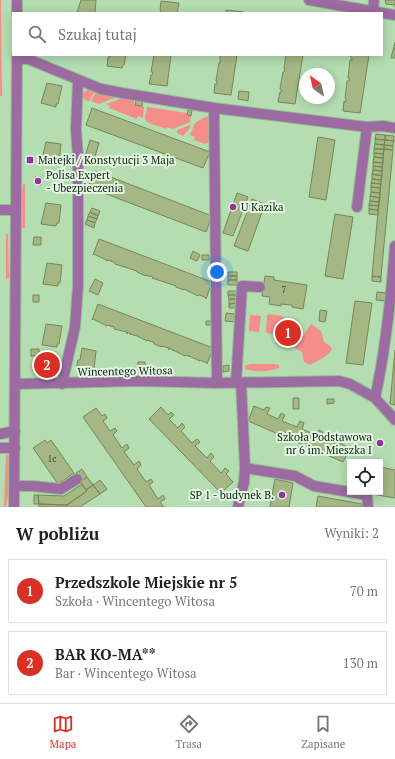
<!DOCTYPE html>
<html lang="pl">
<meta charset="utf-8">
<style>
body{margin:0;font-family:"PT Serif",serif;background:#f2f2f2;color:#222}
.controls{position:absolute;right:12px;bottom:12px;display:grid;overflow:hidden;border-radius:0px;box-shadow:0 2px 10px #0003}
.controls button{width:36px;height:36px;display:grid;place-items:center;padding:0;border:0;border-bottom:1px solid #e0e0e0;background:#fff;color:#222;font:20px sans-serif}
.compass{position:absolute;left:299px;top:68px;width:36px;height:36px;border-radius:50%;background:#fff;box-shadow:0 2px 10px #0003;rotate:326deg}
.you{position:absolute;left:217px;top:272px;width:14px;height:14px;margin:-10px;border:3px solid #fff;border-radius:50%;background:#1a73e8;box-shadow:0 0 0 6px #1a73e833}
.badge{display:grid;place-items:center;width:26px;height:26px;border-radius:50%;background:#d93025;color:#fff;font-size:13px;font-weight:700}
.pin{position:absolute;translate:-50% -50%;border:2px solid #fff;box-shadow:0 1px 4px #0006}
.list{margin:0;padding:0;list-style:none}
h2{display:flex;justify-content:space-between;align-items:center;height:52px;margin:0;padding:0 16px;font-size:17px}
h2 small{font-size:13px;font-weight:400;color:#767676}
.list li{display:grid;grid-template-columns:26px 1fr auto;gap:12px;align-items:center;box-sizing:border-box;height:64px;margin:0 8px 8px;padding:0 8px;border:1px solid #e0e0e0;border-radius:0px}
.list b{display:block;font-size:15px;white-space:nowrap}
.list p{margin:0;font-size:13px;white-space:nowrap;color:#767676}
.list em{font-size:13px;font-style:normal;color:#767676}
.icon{flex:none;width:22px;height:22px;fill:none;stroke:currentColor;stroke-width:2;stroke-linecap:round;stroke-linejoin:round}
.map{position:relative;flex:none;width:395px;height:507px;overflow:hidden}
.search{position:absolute;background:#fff;box-shadow:0 2px 10px #0003;left:12px;right:12px;top:12px;height:44px;display:flex;align-items:center;gap:10px;box-sizing:border-box;padding:0 14px;border-radius:0px;color:#767676;font-size:15px}
.sheet{height:196px;background:#fff}
nav{display:flex;justify-content:space-around;align-items:center;box-sizing:border-box;height:56px;border-top:1px solid #e0e0e0;background:#fff;font-size:11px;color:#767676}
nav a{display:grid;justify-items:center;gap:2px}
nav .on{color:#d93025}
.map>svg:first-child{display:block}
</style>
<div class="map">
<svg width="395" height="507" viewBox="0 0 395 507">
<rect width="100%" height="100%" fill="#b4ddb2"/>
<path fill="#f58e88" d="M0,0H1L2,96H0Z
M92,88L96,89L89,101L85,100L81,95L86,91Z
M97,90L119,96L99,104L91,101Z
M126,97L134,98V105L144,106L143,118L138,116L137,119L109,108L110,106L106,104Z
M147,107L187,113L188,110L187,115L191,116L190,122L173,129L167,127L166,129L147,122L145,118Z
M207,116L209,118V142L205,144L194,140L195,137L190,135L195,123Z
M190,125V128L183,136L177,133V130Z
M23,184H25V228H22C23,213 21,199 23,184Z
M6,234H8L9,278L6,279Z
M269,314L282,316L284,319L281,333L279,335L267,333L266,331L267,316Z
M250,315L261,316L259,332L249,331Z
M286,318L294,319L297,323C295,331 294,336 286,339L283,336Z
M311,324L321,331L324,342L330,346L332,349C328,357 317,361 310,365L304,362L302,352L295,348Z
M250,364H274L279,365V368C269,372 254,372 245,369V366Z
M6,454L9,457L8,495L6,507H4Z"/>
<path fill="#a5b784" stroke="#768756" d="M81,0H96L95,13H77Z
M385,0H395V7V5L386,4Z
M161,1L179,3L177,13H161V11L160,10Z
M226,10L244,12L243,13H226Z
M395,42V58H391Z
M110,55H126L124,65H123L122,68L107,66L108,57H110Z
M154,55H171L167,86L149,84L151,75H152L153,72H151Z
M220,55H237L231,95L214,93L215,84H217V81H216L219,63H220Z
M286,55H303L295,104L278,102L280,92H281L282,90L280,89L283,72H284L285,69H284Z
M351,55H369L360,113L343,111L344,101L346,102V99L345,98L347,81H349V78H348L350,60H352V58H351Z
M47,83L62,86L58,104H56V107L41,103Z
M239,91L249,92L248,101L238,99Z
M136,100L143,101L142,106L135,105Z
M92,108L210,152L203,168L86,125Z
M188,110H192L191,116L187,115Z
M376,134L385,135V140L375,139Z
M385,135L394,136V141L385,140Z
M318,137L335,140L326,200L309,197Z
M375,139L385,140L384,145L375,144Z
M90,140L99,143L94,160L85,157Z
M385,140L394,141L393,146L384,145Z
M46,142L61,144L59,162H57L56,165L41,163Z
M375,144L384,145V149H374Z
M384,145L393,146V150L384,149Z
M374,149H384L383,154L374,153Z
M384,149L393,150L381,277L372,276Z
M374,153L383,154V158L374,157Z
M374,157L383,158V163L373,162Z
M373,162L383,163L382,167L373,166Z
M373,166L382,167V171L373,170Z
M373,170L382,171V176L372,174Z
M95,171L212,216L206,232L88,187Z
M372,174L382,176L381,180L372,179Z
M35,177H41V185L35,184Z
M372,179L381,180V184L371,183Z
M371,183L381,184L380,188L371,187Z
M371,187L380,188V193L371,192Z
M371,192L380,193V198L370,196Z
M237,193L248,197L233,236L223,233Z
M370,196L380,198L379,202L370,201Z
M252,199L265,204L248,251L234,246Z
M370,201L379,202V206L369,205Z
M46,203L61,205L59,223H57L56,226L41,224Z
M369,205L379,206L378,210L369,209Z
M92,208L100,211L98,216L90,212Z
M369,209L378,210V215L369,214Z
M90,212L98,216L97,219L88,216Z
M335,214L353,217L343,279L325,276Z
M88,216L97,219L95,223L87,220Z
M87,220L95,223L94,228L85,224Z
M34,237H41V245H33Z
M99,239L212,282L206,299L205,297L199,295L198,296L184,289V290L176,287V286L152,278L153,277L150,276L149,277V276L146,275V276L137,272V271L115,264V263L112,261L111,262L112,261L108,260V261L94,254L93,255Z
M193,251L200,255L197,261L190,258Z
M202,255H209V260H202Z
M47,263L62,265L60,283H58V286L43,284Z
M228,272H237V276H228Z
M228,276H237V280H228Z
M265,276L274,277V280L307,285L303,309L292,307V305L281,304V306L269,304L270,297L262,296Z
M372,276L381,277V282L372,281Z
M95,279L103,283L98,295L89,291Z
M228,280H237V285H228Z
M228,291H237V295H228Z
M377,292L387,293L386,301L376,300Z
M33,295H39V302H33Z
M228,295H237L238,299H229Z
M229,299H238V303L229,304Z
M355,301L372,303L363,365L346,363Z
M238,303V308H229V304Z
M98,304L213,348L207,364V363L200,360V361L189,356L188,357L189,356L186,355L185,356L173,350V351V350L169,348V350V348L162,346V347L154,344V343L151,341L150,342V341L148,340L147,341L135,335L134,336V335L131,334V335V334L127,332V334V332L114,329V327L111,326L110,327L111,326L108,325L107,326L93,319L92,320Z
M320,310L327,311L325,322L319,321Z
M226,313L236,314L235,322L225,321Z
M206,321H212V325H206Z
M46,324L62,326L59,344H57V347L42,345Z
M82,348L96,351L94,369H92L91,372L76,369L78,360H80Z
M31,349H39V356H31Z
M395,350V405L390,404Z
M40,359L55,360V370H40Z
M138,362H145V371H138Z
M229,365V371L223,372V366Z
M293,398H299V409H293Z
M327,399H334V403L327,404Z
M254,406L264,410L266,407L270,408L267,414L278,419L281,413L285,415L282,421L297,427L300,421L304,423L302,429L316,435L319,430L323,432L321,437L336,444L338,438L342,440L340,443L350,448L343,462L248,421Z
M161,407L168,415L171,412L174,415L169,419L178,428L182,423L185,427L181,431L192,443L197,439L200,442L195,446L207,458L211,453L214,457L210,461L221,473L225,468L229,471L226,474L233,482L221,493L149,419Z
M96,408L102,416L105,414L107,418L103,421L110,431L115,428L117,431L113,435L122,448L127,444L129,448L124,452L134,465L139,461L141,465L137,469L146,482L151,479L153,482L149,485L158,499L163,495L165,499L160,502L164,507H146L83,417Z
M45,440L47,443L51,440L74,473L58,484L33,448Z
M380,467L395,470V498L372,494V492H380Z
M82,469L87,477L80,482L75,474Z
M87,477L93,485L86,490L80,482Z
M275,479L293,483L289,507H270Z
M100,480L107,489L100,494L93,485Z
M82,484L87,491L67,505L39,504L38,495L64,496Z
M93,485L100,494L80,507H39V504L67,505L87,491L86,490Z
M34,495H38L39,504H34Z
M318,496L362,504L361,507H316Z"/>
<g fill="none" stroke-linecap="round" stroke-linejoin="round">
<g stroke="#96bb95" stroke-width="12">
<path id="minor" d="M309,0L395,15
M373,11L374,0
M17,13V0
M17,59H28L101,89L122,93L214,108L367,127L383,126L395,128
M214,108L217,383
M357,207L367,127
M0,210H15
M236,382L242,286L260,287
M15,384L138,381L217,383L339,381L350,384L375,398C386,349 391,297 395,246
M62,384L75,327L78,285V158L76,129L78,80
M375,398L395,420
M0,434L15,431
M0,448H15
M245,468L295,476L314,486L367,495L368,507
M15,486H32L61,489L77,479
M14,507L17,55
M238,507L244,482L245,468L241,382"/>
</g>
<use href="#minor" stroke="#9c6ba1" stroke-width="10"/>
</g>
<g fill="#94359d" stroke="#e3f7e2" stroke-width="1.5">
<rect x="26" y="156" width="8" height="8" rx="2"/>
<circle cx="38" cy="181" r="4"/>
<circle cx="233" cy="207" r="4"/>
<circle cx="380" cy="443" r="4"/>
<circle cx="282" cy="495" r="4"/>
</g>
<g text-anchor="middle" dominant-baseline="central" stroke-width="4" stroke-linejoin="round" paint-order="stroke">
<g font-size="9" fill="#35452d">
<text x="284" y="290">7</text>
<text x="52" y="459">1c</text>
</g>
<g font-size="11" fill="#101f10" stroke="#e3f7e2" text-anchor="start">
<text x="38" y="160">Matejki / Konstytucji 3 Maja</text>
<text x="46" y="175">Polisa Expert<tspan x="46" dy="13">- Ubezpieczenia</tspan></text>
<text x="241" y="207">U Kazika</text>
<text x="372" y="437" text-anchor="end">Szkoła Podstawowa<tspan x="372" dy="13">nr 6 im. Mieszka I</tspan></text>
<text x="274" y="495" text-anchor="end">SP 1 - budynek B.</text>
</g>
<g font-size="11" fill="#101f10" stroke="#e3f7e2">
<text transform="translate(125 371) rotate(-1)">Wincentego Witosa</text>
</g>
</g>
</svg>
<div class="controls">
<button><svg class="icon" aria-label="locate" viewBox="0 0 24 24"><circle cx="12" cy="12" r="6"/><path d="M12 2v4M12 18v4M2 12h4M18 12h4"/></svg></button>
</div>
<svg class="compass" viewBox="-18 -18 36 36"><path d="M0-13l5 13h-10z" fill="#e53935"/><path d="M0 13l5-13h-10z" fill="#767676"/></svg>
<div class="you"></div>
<div class="pin badge" style="left:288px;top:333px">1</div>
<div class="pin badge" style="left:47px;top:365px">2</div>
<div class="search"><svg class="icon" aria-label="search" viewBox="0 0 24 24"><circle cx="10" cy="10" r="6"/><path d="M15 15l6 6"/></svg>Szukaj tutaj</div>
</div>
<section class="sheet">
<h2>W pobliżu<small>Wyniki: 2</small></h2>
<ul class="list">
<li><span class="badge">1</span><div><b>Przedszkole Miejskie nr 5</b><p>Szkoła · Wincentego Witosa</p></div><em>70 m</em></li>
<li><span class="badge">2</span><div><b>BAR KO-MA**</b><p>Bar · Wincentego Witosa</p></div><em>130 m</em></li>
</ul>
</section>
<nav>
<a class="on"><svg class="icon" aria-label="map" viewBox="0 0 24 24"><path d="M3 6l6-2 6 2 6-2v14l-6 2-6-2-6 2zM9 4v14M15 6v14"/></svg>Mapa</a>
<a><svg class="icon" aria-label="directions" viewBox="0 0 24 24"><path d="M12 3l9 9-9 9-9-9zM9 14v-3h6M13 9l2 2-2 2"/></svg>Trasa</a>
<a><svg class="icon" aria-label="saved" viewBox="0 0 24 24"><path d="M7 4h10v16l-5-4-5 4z"/></svg>Zapisane</a>
</nav>
